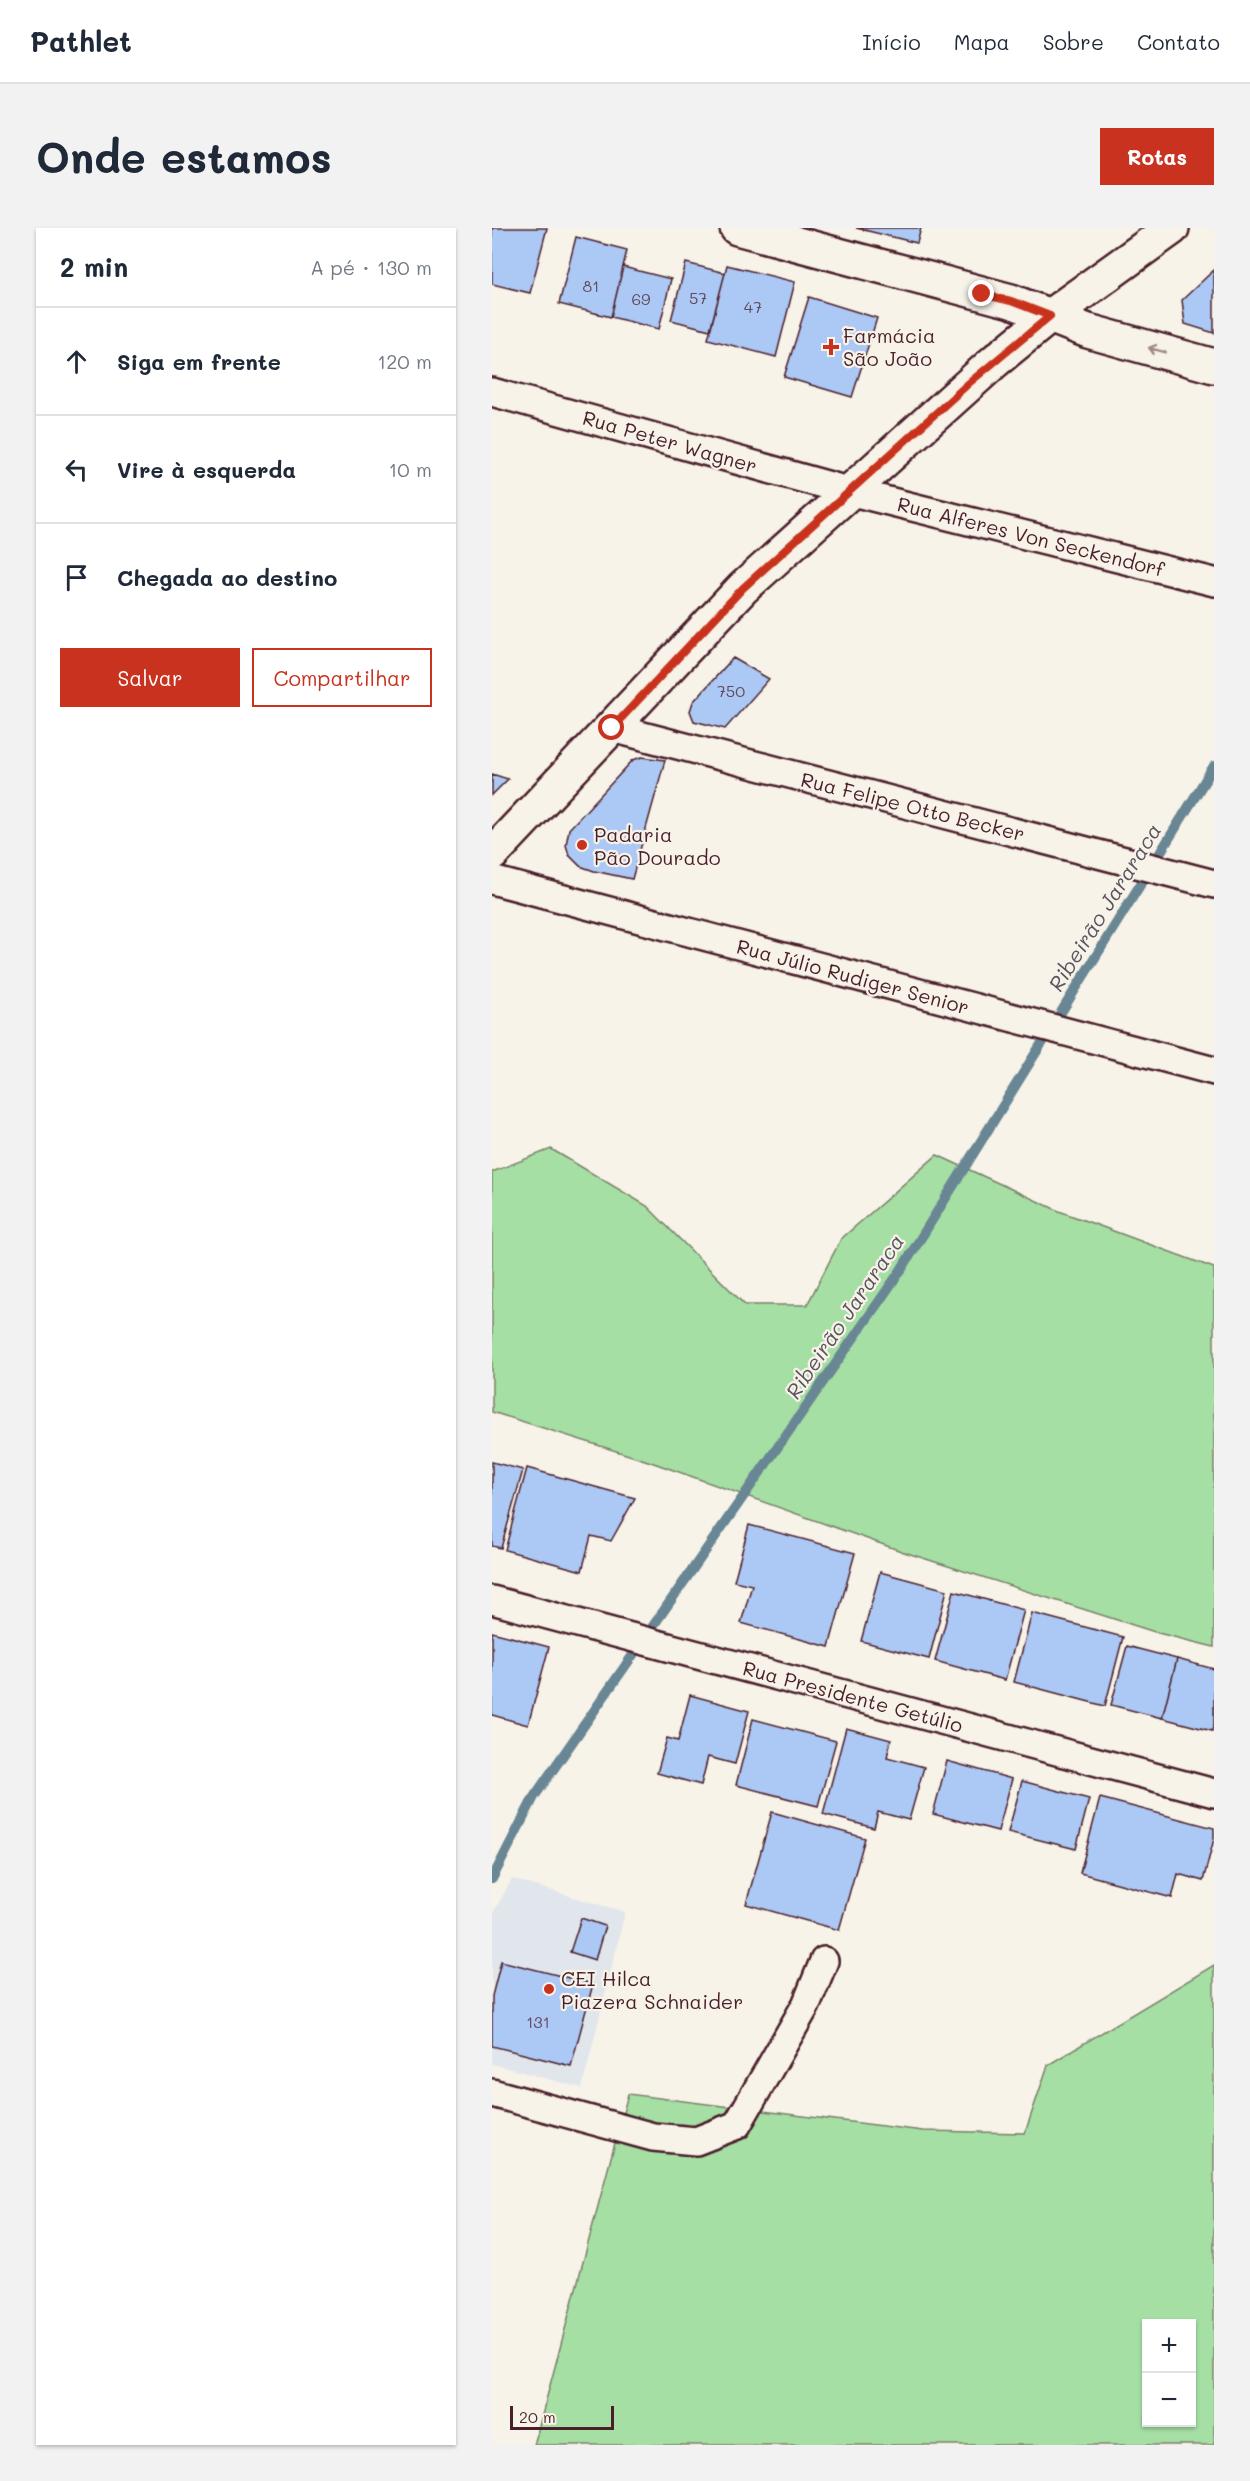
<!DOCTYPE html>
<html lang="pt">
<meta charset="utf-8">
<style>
body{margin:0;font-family:Mali,sans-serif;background:#f2f2f3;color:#1f2937}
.controls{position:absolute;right:18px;bottom:18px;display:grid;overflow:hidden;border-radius:0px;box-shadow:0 2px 4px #0004}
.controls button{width:54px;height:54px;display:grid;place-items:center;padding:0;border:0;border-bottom:2px solid #e0e1e3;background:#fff;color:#1f2937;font:30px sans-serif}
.scale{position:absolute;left:18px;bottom:15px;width:104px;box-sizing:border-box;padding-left:6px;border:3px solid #4a1f2b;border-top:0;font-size:16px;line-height:21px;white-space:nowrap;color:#4a1f2b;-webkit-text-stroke:4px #f7f3e8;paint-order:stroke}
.stop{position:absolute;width:18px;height:18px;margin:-14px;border:4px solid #c8321e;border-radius:50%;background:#fff}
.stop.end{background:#c8321e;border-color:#fff;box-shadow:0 2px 6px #0008}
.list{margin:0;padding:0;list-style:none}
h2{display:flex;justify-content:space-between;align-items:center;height:78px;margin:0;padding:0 24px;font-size:26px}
h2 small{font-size:20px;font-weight:400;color:#747a83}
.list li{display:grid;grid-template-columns:39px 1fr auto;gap:18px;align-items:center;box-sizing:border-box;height:108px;padding:0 24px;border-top:2px solid #e0e1e3}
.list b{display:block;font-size:22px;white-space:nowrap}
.list em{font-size:20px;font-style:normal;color:#747a83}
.actions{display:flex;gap:12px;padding:18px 24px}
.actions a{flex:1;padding:14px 0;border:2px solid #c8321e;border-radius:0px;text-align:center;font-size:21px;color:#c8321e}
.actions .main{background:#c8321e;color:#fff}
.icon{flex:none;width:33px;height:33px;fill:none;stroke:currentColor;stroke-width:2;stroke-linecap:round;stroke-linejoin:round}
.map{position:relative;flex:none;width:722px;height:2217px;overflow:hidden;border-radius:0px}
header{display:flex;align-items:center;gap:36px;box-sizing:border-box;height:84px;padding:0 30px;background:#fff;border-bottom:2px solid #e0e1e3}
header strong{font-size:28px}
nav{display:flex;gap:33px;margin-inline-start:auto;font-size:21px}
.intro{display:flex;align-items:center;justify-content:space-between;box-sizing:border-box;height:144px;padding:0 36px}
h1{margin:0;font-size:42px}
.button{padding:15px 27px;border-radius:0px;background:#c8321e;color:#fff;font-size:21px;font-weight:700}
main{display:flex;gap:36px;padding:0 36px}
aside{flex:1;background:#fff;border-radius:0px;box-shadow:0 2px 4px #0004}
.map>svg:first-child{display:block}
</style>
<header>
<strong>Pathlet</strong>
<nav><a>Início</a><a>Mapa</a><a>Sobre</a><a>Contato</a></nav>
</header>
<div class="intro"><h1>Onde estamos</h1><a class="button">Rotas</a></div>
<main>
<aside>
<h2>2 min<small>A pé · 130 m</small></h2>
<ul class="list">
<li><svg class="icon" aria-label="ahead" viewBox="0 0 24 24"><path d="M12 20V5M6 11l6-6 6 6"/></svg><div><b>Siga em frente</b></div><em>120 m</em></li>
<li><svg class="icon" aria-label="left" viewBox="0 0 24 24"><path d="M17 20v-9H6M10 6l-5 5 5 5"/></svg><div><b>Vire à esquerda</b></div><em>10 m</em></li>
<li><svg class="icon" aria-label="arrive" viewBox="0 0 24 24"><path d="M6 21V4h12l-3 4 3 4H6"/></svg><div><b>Chegada ao destino</b></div></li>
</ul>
<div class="actions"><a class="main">Salvar</a><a>Compartilhar</a></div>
</aside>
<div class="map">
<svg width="722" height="2217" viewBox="0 0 722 2217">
<rect width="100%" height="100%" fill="#f7f3e8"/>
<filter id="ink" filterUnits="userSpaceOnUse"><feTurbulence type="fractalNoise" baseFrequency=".0167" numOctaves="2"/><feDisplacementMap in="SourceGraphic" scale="12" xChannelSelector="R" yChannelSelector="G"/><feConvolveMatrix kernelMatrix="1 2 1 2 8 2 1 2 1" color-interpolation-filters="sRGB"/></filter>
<g filter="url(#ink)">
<path fill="#e0e6ec" d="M20,1651L133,1684L90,1860L0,1836V1687Z"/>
<path fill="#a5dfa4" stroke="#787f68" stroke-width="1.5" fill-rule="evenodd" d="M59,921L155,978L253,1077H315L349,1011L445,927L567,983L722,1040V1419L666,1405L412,1324L156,1233L0,1184V944Z
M722,1737V2217H42L136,1866L431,1903L533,1905L556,1837ZM654,2096H700V2194H654Z"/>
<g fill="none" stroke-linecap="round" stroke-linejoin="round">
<path stroke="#698695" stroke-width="10" d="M0,1651L42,1569L409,1042L722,538"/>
</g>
<path fill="#acc8f4" stroke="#4a1f2b" stroke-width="1.5" d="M0,0H55L38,65L0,56Z
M364,0H429L425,15Z
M84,9L135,22L119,89L67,76Z
M194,35L233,45L218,102L179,92Z
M235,37L303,54L284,129L216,111Z
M131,39L179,51L167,101L119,89Z
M722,42V105L693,96L690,72Z
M317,69L385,90L360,169L292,149Z
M241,430L277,451L233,501L202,493L198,483L201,474Z
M150,529L173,532L140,651L102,643L88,638L77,627L74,617L77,601L141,532Z
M0,546L16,551L0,567Z
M0,1234L31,1242L9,1320L0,1318Z
M35,1240L143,1270L119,1313L99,1308L90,1343L13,1322Z
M257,1297L363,1325L337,1419L249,1395L260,1357L242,1353Z
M388,1344L455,1362L437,1431L369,1413Z
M462,1363L532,1382L513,1452L443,1433Z
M540,1385L631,1409L613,1478L522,1454Z
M0,1404L57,1419L36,1497L0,1487Z
M635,1418L685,1431L670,1490L619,1477Z
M685,1431L722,1441V1496L720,1503L670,1490Z
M198,1467L257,1483L243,1536L216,1529L209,1557L165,1545L175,1510L186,1513Z
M261,1491L344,1513L326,1578L244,1557Z
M354,1500L399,1512L395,1529L432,1539L417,1592L386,1584L382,1600L331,1586Z
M455,1533L520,1551L506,1603L441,1586Z
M530,1553L597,1571L584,1621L516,1604Z
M608,1570L722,1600V1611L711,1653L686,1646L680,1670L588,1645Z
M280,1584L373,1610L347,1702L254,1676Z
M89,1690L113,1698L103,1732L78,1724Z
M9,1733L101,1756L79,1838L0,1818V1768Z"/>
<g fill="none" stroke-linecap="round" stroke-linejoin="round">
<g stroke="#4a1f2b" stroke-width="32">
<path id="minor" d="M0,164L356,263L722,354
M120,500L722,656
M0,652L722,843
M0,1372L722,1565
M0,1865L161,1909L204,1913L245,1897L314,1777L332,1733"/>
</g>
<g stroke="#4a1f2b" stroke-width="38">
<path id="tertiary" d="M245,0L519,73L596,103L722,138"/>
</g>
<g stroke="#4a1f2b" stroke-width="38">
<path id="secondary" d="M0,626L251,360L503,133L558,88L680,0"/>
</g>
<use href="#minor" stroke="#f7f3e8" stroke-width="27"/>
<use href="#tertiary" stroke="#f7f3e8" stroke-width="33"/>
<use href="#secondary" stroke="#f7f3e8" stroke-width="33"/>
</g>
<defs><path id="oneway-shaft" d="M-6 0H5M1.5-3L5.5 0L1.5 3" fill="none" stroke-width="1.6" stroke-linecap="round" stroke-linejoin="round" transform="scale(1.5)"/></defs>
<use stroke="#a0898a" href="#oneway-shaft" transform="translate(665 122) rotate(-165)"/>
</g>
<g fill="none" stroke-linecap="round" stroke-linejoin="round" filter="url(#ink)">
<path stroke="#c8321e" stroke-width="8" d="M120,500L251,360L477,155L558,88L519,73L490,66"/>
</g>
<g fill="#c8321e" stroke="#f7f3e8" stroke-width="2">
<path d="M336 110h6v6h6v6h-6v6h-6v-6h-6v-6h6z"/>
<circle cx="90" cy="617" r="6"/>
<circle cx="57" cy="1761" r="6"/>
</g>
<g text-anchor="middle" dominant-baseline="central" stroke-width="4.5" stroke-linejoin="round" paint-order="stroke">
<g font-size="16" fill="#62495d">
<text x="99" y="57">81</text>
<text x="206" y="69">57</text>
<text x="149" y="70">69</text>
<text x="261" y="78">47</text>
<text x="239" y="462">750</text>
<text x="46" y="1793">131</text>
</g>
<g font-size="20" fill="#4a1f2b" stroke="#f7f3e8" text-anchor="start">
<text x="351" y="107">Farmácia<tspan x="351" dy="23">São João</tspan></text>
<text x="102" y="606">Padaria<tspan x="102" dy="23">Pão Dourado</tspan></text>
<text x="69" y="1750">CEI Hilca<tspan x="69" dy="23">Piazera Schnaider</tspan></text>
</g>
<g font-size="20" fill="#4a1f2b" stroke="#f7f3e8">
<text transform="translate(178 213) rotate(16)">Rua Peter Wagner</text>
<text transform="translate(539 308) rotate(14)">Rua Alferes Von Seckendorf</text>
<text transform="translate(421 578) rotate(14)">Rua Felipe Otto Becker</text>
<text transform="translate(361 748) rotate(15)">Rua Júlio Rudiger Senior</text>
<text transform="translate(361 1468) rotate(15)">Rua Presidente Getúlio</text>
</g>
<g font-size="21" font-style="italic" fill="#5a5360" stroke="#f7f3e8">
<text transform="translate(612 679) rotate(-58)">Ribeirão Jararaca</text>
<text transform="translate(352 1088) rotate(-56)">Ribeirão Jararaca</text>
</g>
</g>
</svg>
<div class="controls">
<button>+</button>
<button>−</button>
</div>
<div class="scale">20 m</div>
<div class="stop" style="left:120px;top:500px"></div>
<div class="stop end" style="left:490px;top:66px"></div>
</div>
</main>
